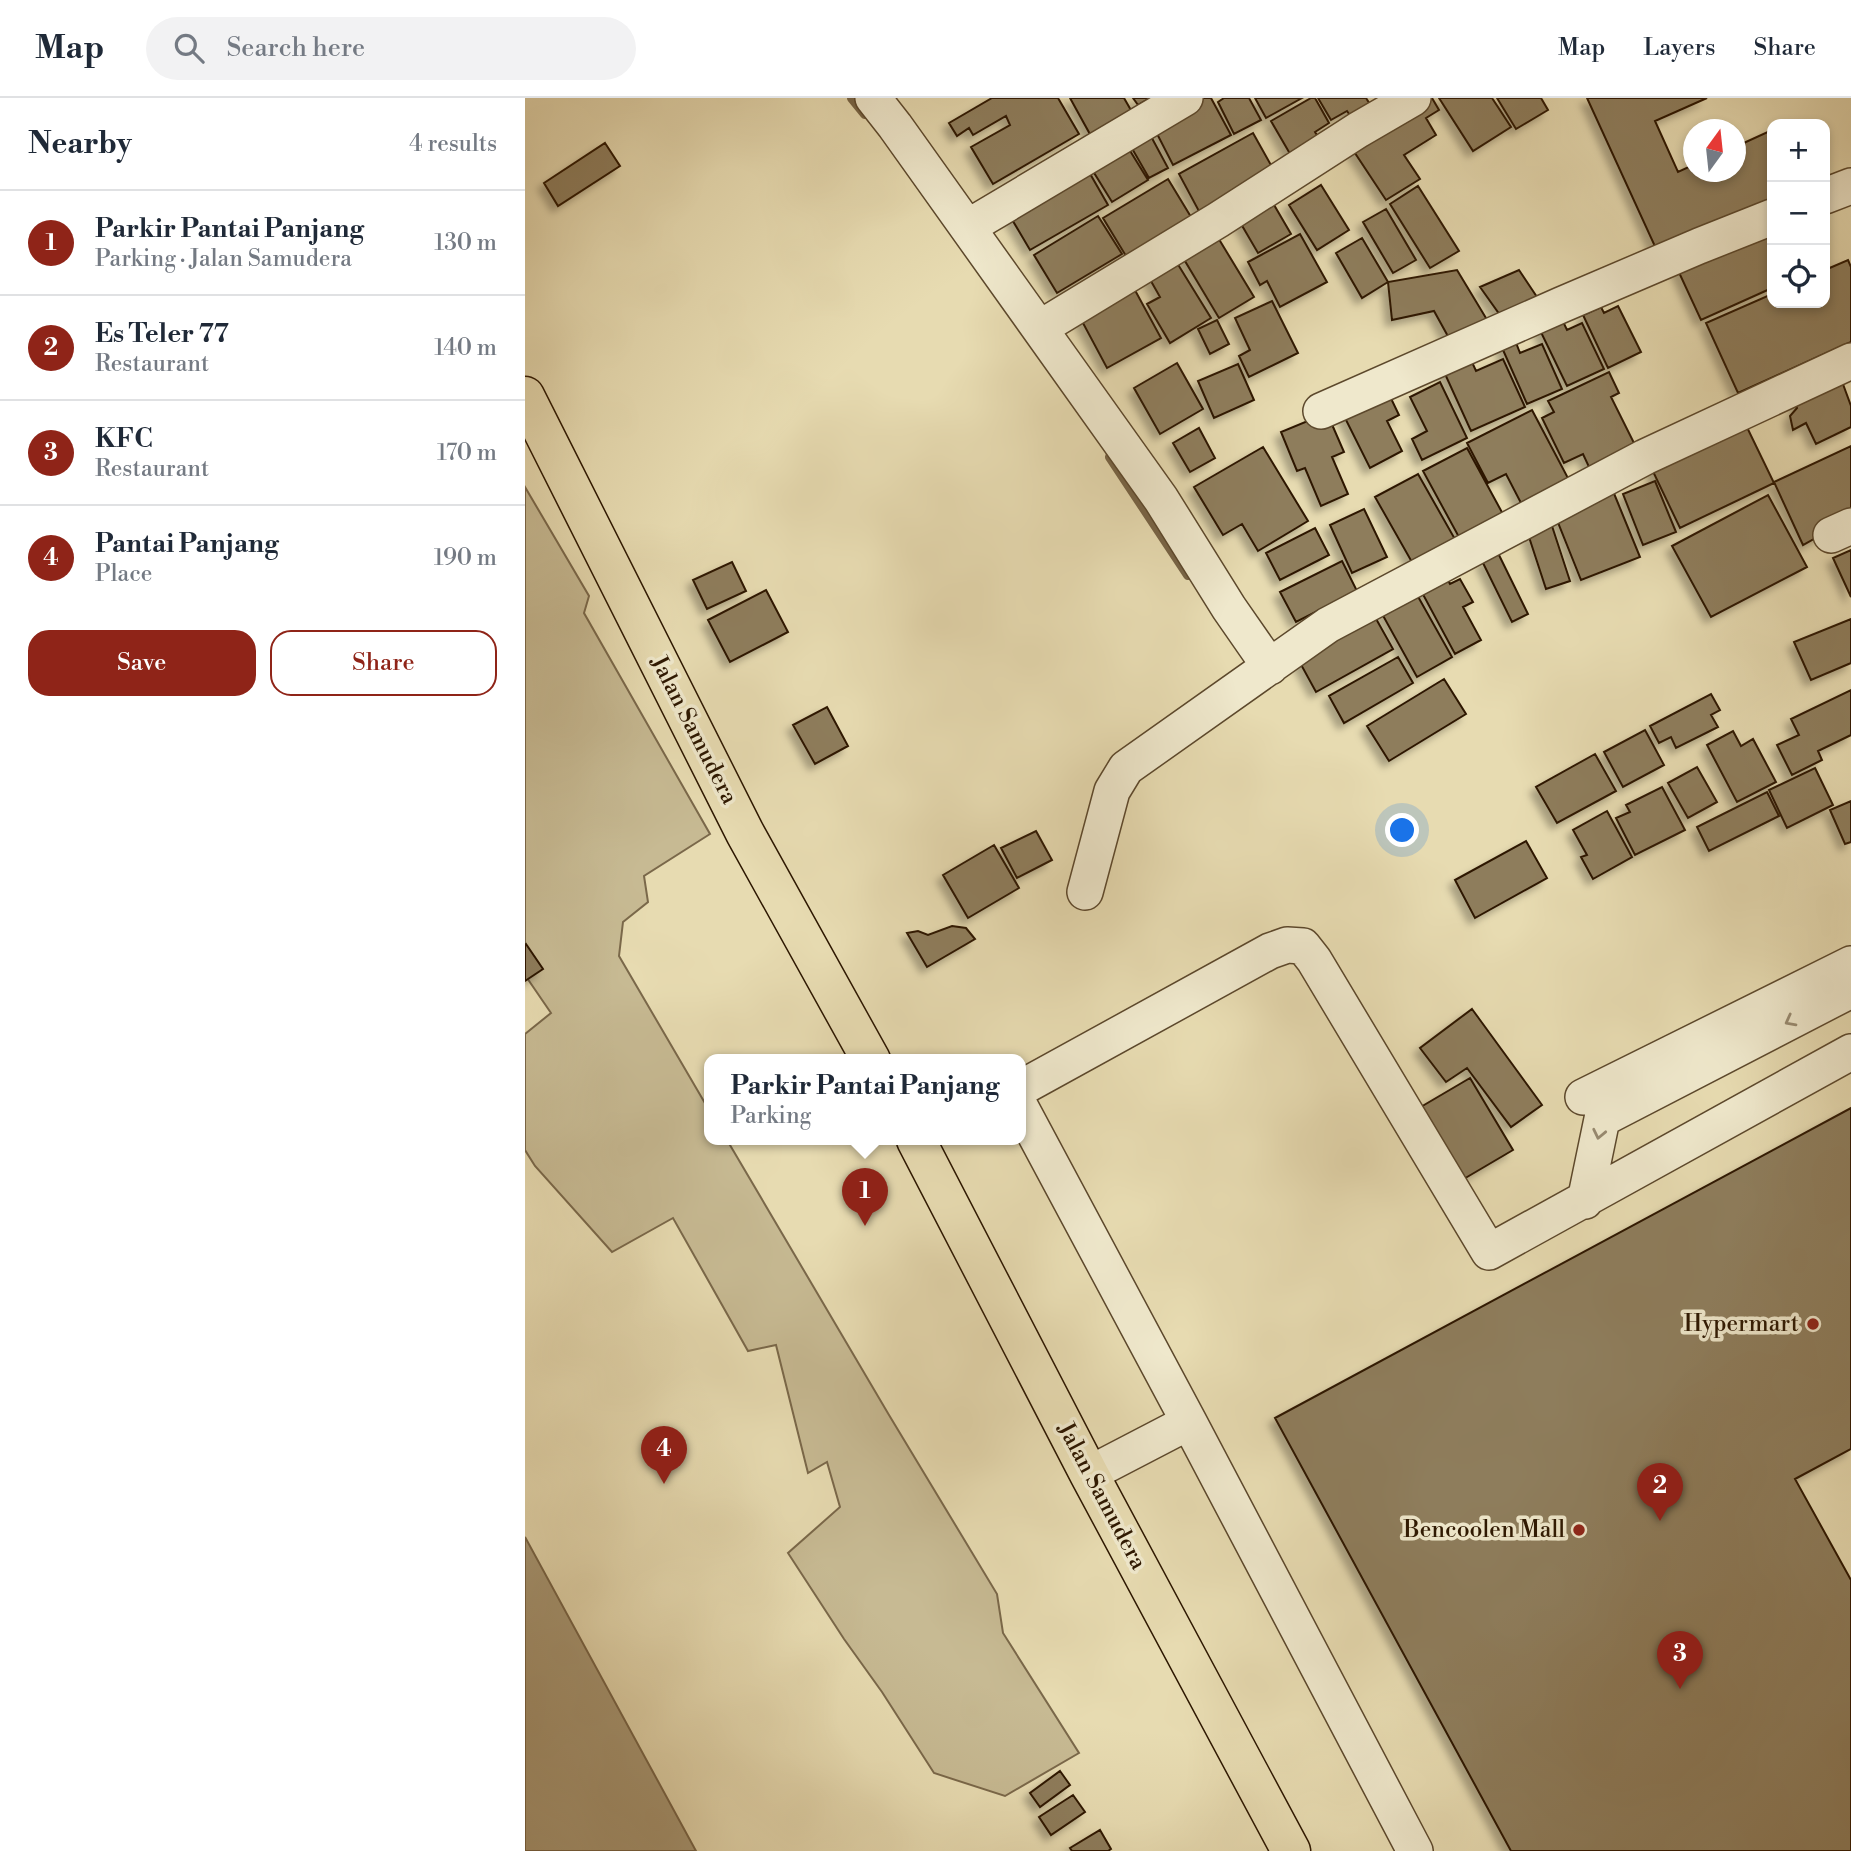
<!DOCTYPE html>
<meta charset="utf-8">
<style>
body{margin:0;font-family:"Libre Bodoni",serif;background:#f2f2f3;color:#1f2937}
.controls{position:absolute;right:21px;top:21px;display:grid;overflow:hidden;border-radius:14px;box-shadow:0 4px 10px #0003}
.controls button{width:63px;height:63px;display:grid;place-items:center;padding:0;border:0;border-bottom:2px solid #e0e1e3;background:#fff;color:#1f2937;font:35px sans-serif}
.compass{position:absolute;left:1158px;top:21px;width:63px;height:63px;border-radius:50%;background:#fff;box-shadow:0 4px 10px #0003;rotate:15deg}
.you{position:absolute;left:878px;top:733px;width:24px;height:24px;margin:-18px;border:5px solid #fff;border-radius:50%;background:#1a73e8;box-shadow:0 0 0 10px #1a73e833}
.badge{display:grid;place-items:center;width:46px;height:46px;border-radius:50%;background:#8f2418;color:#fff;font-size:23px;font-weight:700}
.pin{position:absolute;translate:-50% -58px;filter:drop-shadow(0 2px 4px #0008)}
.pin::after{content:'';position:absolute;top:37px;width:24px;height:21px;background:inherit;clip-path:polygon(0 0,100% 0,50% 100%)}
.popup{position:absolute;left:179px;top:956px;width:322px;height:91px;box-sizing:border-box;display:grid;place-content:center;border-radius:14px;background:#fff;filter:drop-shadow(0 2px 5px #0005);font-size:23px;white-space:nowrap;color:#747a83}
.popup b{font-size:26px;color:#1f2937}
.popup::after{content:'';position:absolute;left:50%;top:100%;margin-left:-14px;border:14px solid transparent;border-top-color:#fff}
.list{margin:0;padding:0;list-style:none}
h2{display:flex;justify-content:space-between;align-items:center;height:91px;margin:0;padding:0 28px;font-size:30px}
h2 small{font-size:23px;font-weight:400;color:#747a83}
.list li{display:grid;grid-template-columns:46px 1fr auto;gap:21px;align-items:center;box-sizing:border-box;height:105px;padding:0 28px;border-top:2px solid #e0e1e3}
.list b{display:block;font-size:26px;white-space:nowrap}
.list p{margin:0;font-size:23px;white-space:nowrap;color:#747a83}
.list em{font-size:23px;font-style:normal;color:#747a83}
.actions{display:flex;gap:14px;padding:21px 28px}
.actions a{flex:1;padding:16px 0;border:2px solid #8f2418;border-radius:21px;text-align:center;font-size:24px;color:#8f2418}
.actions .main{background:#8f2418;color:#fff}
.icon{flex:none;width:38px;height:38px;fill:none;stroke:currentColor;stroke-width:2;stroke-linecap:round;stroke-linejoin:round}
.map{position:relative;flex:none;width:1326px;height:1753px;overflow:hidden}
header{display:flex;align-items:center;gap:42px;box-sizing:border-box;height:98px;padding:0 35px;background:#fff;border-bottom:2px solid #e0e1e3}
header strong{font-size:33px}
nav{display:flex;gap:38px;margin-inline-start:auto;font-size:24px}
.search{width:490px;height:63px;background:#f2f2f3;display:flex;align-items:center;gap:18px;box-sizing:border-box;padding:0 24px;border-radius:38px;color:#747a83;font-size:26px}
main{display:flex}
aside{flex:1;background:#fff}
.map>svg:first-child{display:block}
</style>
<header>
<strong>Map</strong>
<div class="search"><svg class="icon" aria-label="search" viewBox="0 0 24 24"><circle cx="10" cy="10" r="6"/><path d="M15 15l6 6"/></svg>Search here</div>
<nav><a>Map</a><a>Layers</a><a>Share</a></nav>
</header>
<main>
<aside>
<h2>Nearby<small>4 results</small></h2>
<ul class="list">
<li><span class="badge">1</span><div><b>Parkir Pantai Panjang</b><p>Parking · Jalan Samudera</p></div><em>130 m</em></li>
<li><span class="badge">2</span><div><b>Es Teler 77</b><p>Restaurant</p></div><em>140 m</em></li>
<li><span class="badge">3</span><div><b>KFC</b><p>Restaurant</p></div><em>170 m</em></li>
<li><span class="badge">4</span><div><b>Pantai Panjang</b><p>Place</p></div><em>190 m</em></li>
</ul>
<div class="actions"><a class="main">Save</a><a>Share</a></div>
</aside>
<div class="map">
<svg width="1326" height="1753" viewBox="0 0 1326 1753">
<defs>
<filter id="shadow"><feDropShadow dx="-6" dy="6" stdDeviation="3.5" flood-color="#0004"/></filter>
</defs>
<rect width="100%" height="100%" fill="#e7dbb1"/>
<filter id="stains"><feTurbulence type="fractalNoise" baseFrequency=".00286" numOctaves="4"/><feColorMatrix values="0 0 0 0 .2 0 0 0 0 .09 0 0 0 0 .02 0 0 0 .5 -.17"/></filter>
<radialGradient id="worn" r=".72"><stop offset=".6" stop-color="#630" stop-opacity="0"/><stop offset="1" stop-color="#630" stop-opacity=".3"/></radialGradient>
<path fill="#c7ba93" stroke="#7a684a" stroke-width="2" d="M0,389L64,498L59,515L185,736L119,778L123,804L98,824L94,858L184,1012V1042H202L364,1317L472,1496L478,1535L554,1655L480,1698L409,1675L357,1594L319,1541L263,1455L315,1409L302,1364L283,1375L251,1247L223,1253L148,1120L87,1154L10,1068L0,1052V936L26,915L0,877Z"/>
<path fill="#a89875" stroke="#776446" stroke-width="2" d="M0,1439L171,1753H0Z"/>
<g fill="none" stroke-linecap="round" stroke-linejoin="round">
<path stroke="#776446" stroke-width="10" d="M327,0L340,16
M585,359L663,477"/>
</g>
<path fill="#8e7d5c" stroke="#2d1700" stroke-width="2" filter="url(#shadow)" d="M467,0H533L554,36L468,86L446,49L485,27L481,18L448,37L444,30L432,38L424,25Z
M545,0H599L607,14L566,38Z
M608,0H625L613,7Z
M678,0H686L706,37L648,67L627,26Z
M699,0H724L736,22L709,36L693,4Z
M730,0H777L741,20Z
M786,0H790L804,25L790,34L797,45L768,61L746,23Z
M793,0H841L850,14L831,26L822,13L806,22Z
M898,0H907L914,12L901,20L911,37L879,57L895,81L861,102L824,46Z
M914,0H967L986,29L948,53Z
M972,0H1016L1023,12L991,31Z
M1062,0H1182L1130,23L1153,74L1168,67V74H1210V49L1247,32V104L1133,155Z
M621,29L643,70L624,80L601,40Z
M728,35L751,76L676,117L654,76Z
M599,43L623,82L587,104L563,65Z
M80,45L95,68L33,108L19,85Z
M560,67L583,107L505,152L482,113Z
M643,81L666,119L601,158L578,120Z
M796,87L824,132L792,152L764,107Z
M893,88L934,153L905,170L865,106Z
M745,100L766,136L733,155L712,119Z
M861,111L891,162L868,175L838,124Z
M573,118L597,156L532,195L509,157Z
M1247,124V190L1176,222L1151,168Z
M689,133L729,199L694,220L654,153Z
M775,136L802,184L755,209L742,183L735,187L723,164Z
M837,140L863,184L837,200L811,155Z
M649,160L686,220L645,245L622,206L635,199L622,176Z
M1323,162L1326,169V244L1213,295L1181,225L1247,196V205H1300V172Z
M932,172L964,225L925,242L909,213L867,222L863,184Z
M994,172L1014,202L975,217L955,189Z
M605,183L636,240L582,270L551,212Z
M747,203L773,255L724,279L714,258L725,252L710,220Z
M1093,208L1116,254L1083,270L1058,217L1076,209L1079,215Z
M1033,213L1042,232L1057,225L1079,271L1042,288L1011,224Z
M692,222L704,246L685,256L673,231Z
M988,237L995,255L1017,246L1037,291L1002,306L974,243Z
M942,253L951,273L978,261L1000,309L946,333L915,265Z
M652,265L678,311L635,336L609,290Z
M713,266L729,302L689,320L673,283Z
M1084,274L1094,295L1086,299L1110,347L1064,369L1058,356L1039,365L1017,320L1029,314L1023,303Z
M1315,278L1326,308V329L1291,346L1281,325L1268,332L1265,318L1272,310L1267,298Z
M915,284L942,340L897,362L887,341L902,333L885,299Z
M860,288L874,317L862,323L877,353L845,370L815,310Z
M1007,312L1044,382L997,407L981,376L963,385L942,345Z
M802,315L819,354L807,359L823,396L796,408L780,370L772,373L756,334Z
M1217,319L1249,385L1155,430L1123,363Z
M674,330L690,360L665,374L648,345Z
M1326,348V420L1278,447L1249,384Z
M738,349L783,423L733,453L717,426L698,437L669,389Z
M942,350L979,418L935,441L898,373Z
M893,376L931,443L888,466L850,399Z
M1130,383L1151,434L1118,447L1098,396Z
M1088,393L1115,459L1056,482L1030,417Z
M1243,397L1282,469L1186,519L1147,448Z
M839,411L862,459L827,475L805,427Z
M1027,428L1045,483L1021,491L1003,436Z
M790,430L804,457L755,482L741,455Z
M1326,452V499L1308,460Z
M973,455L1003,516L987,524L957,463Z
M817,463L832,493L771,524L755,494Z
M207,464L221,493L182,511L168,482Z
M919,475L925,486L935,481L948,504L938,509L956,542L930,556L894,489Z
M241,492L263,534L205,564L183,522Z
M891,495L927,559L892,579L856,514Z
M845,510L868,551L791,594L768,552Z
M1326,521V565L1286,582L1269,544Z
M873,559L888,585L819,625L804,598Z
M919,581L941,616L864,663L842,628Z
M1326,592V637L1293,653L1297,662L1267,677L1252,647L1274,637L1266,621Z
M1186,596L1195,612L1186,617L1193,629L1151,650L1146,639L1134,645L1125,628Z
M302,609L323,648L290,666L268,627Z
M1120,632L1139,667L1098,689L1079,654Z
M1208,633L1216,648L1228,641L1251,684L1212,704L1182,647Z
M1070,656L1091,693L1032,725L1011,689Z
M1172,669L1192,704L1163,720L1143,685Z
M1290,670L1308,707L1262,730L1244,692Z
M1137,689L1160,732L1110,757L1091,720L1105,714L1101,707Z
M1242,694L1254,718L1184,753L1172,729Z
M1326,703V744L1320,746L1305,712Z
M1082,713L1107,759L1068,781L1056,759L1062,757L1048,732Z
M511,733L527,762L492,780L476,750Z
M1001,743L1022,780L950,820L930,782Z
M469,747L494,790L443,820L418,777Z
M427,828L441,830L450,841L402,869L382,835L393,833L403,837Z
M1,846L18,871L0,883V847Z
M947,911L1017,1007L986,1029L942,970L921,984L895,950Z
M945,980L988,1052L937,1082L894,1010Z
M1326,1010V1351L1270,1381L1326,1482V1753H986L750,1320Z
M535,1673L545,1687L515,1709L505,1695Z
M548,1697L560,1714L526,1737L514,1719Z
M575,1732L586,1751L583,1753H547L545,1750Z"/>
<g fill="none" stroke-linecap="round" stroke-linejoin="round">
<g stroke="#5c482c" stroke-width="38">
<path id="minor" d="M348,0L370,28L636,401L704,510L745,569
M1300,98L1326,88
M443,129L660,0
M515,230L693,122L833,32L888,0
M796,313L1036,207L1174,148L1247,119
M1306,437L1326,428
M560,794L587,693L601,670L803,527L1120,359L1326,263
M496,990L745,853L762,847L778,848L789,862L964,1154L1326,954
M1058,999L1326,866
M496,1010L664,1324L890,1753
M1060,1103L1077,1021L1326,892
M564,1376L664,1324"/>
</g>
<g stroke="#2d1700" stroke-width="41">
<path id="major" d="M0,298L220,735L346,962
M391,1042L564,1376L766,1753"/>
</g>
<use href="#minor" stroke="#efe8cc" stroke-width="35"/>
<use href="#major" stroke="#e7dbb1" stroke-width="38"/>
</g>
<defs><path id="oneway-chevron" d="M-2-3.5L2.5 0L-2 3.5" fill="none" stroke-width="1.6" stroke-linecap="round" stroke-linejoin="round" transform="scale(1.75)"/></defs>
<g stroke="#988a70">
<use href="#oneway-chevron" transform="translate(1265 923) rotate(152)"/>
<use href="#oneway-chevron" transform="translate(1074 1036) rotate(102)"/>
</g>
<g fill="#8f2418" stroke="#efe8cc" stroke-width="2.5">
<circle cx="1288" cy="1226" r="7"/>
<circle cx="1054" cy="1432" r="7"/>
</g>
<g text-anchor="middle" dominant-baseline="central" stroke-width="7" stroke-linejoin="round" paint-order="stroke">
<g font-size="23" fill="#2d1700" stroke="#efe8cc">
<text transform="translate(169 632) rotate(63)">Jalan Samudera</text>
<text transform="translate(577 1398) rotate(62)">Jalan Samudera</text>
</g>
<g font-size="23" fill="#2d1700" stroke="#efe8cc" text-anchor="end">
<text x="1274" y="1226">Hypermart</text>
<text x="1040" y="1432">Bencoolen Mall</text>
</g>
</g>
<rect width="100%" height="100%" filter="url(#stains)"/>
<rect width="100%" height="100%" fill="url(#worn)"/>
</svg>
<div class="controls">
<button>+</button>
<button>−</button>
<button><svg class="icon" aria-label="locate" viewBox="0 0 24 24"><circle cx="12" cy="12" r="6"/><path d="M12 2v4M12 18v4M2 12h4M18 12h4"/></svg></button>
</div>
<svg class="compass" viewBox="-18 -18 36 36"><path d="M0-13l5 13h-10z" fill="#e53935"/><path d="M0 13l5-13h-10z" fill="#747a83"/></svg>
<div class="you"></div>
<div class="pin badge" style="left:340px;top:1128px">1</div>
<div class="popup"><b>Parkir Pantai Panjang</b>Parking</div>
<div class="pin badge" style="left:1135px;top:1423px">2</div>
<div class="pin badge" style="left:1155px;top:1591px">3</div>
<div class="pin badge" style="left:139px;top:1386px">4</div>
</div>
</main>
